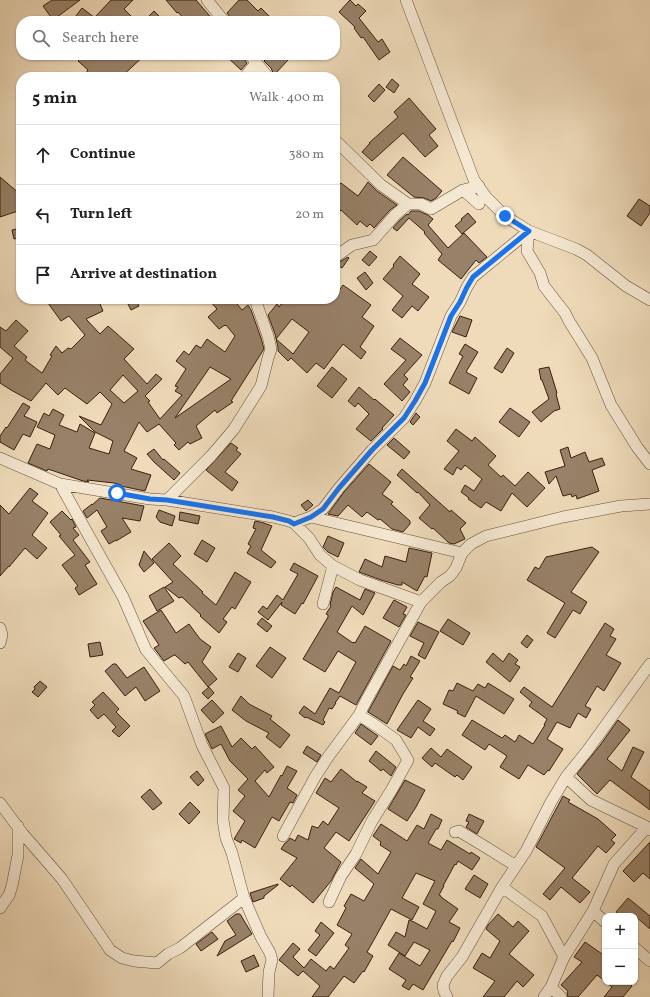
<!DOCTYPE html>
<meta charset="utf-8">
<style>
body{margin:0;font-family:Vollkorn,serif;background:#f6f6f6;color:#222}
.controls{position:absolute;right:12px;bottom:12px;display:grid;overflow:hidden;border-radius:8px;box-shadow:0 1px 3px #0004}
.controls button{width:36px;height:36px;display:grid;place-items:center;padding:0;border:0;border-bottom:1px solid #e0e0e0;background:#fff;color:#222;font:20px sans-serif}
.stop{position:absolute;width:12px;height:12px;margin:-9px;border:3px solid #1a73e8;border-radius:50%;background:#fff}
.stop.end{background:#1a73e8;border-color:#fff;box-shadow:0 1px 4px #0008}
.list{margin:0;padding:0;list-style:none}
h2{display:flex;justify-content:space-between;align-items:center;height:52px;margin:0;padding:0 16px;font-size:17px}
h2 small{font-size:13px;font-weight:400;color:#767676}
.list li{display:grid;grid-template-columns:26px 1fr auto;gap:12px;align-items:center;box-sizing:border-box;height:60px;padding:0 16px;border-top:1px solid #e0e0e0}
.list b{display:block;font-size:15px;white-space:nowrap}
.list em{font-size:13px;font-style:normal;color:#767676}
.icon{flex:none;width:22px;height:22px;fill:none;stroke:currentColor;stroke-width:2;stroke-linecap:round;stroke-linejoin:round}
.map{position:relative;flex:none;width:650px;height:997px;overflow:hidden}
.search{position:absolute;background:#fff;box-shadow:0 1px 3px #0004;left:16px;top:16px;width:324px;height:44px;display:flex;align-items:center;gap:10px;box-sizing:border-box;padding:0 14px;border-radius:16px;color:#767676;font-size:15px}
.panel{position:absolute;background:#fff;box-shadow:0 1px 3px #0004;left:16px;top:72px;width:324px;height:232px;border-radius:16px}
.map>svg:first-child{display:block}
</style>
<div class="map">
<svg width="650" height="997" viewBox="0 0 650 997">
<rect width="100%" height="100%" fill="#efdbba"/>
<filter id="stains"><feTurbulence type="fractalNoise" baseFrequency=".005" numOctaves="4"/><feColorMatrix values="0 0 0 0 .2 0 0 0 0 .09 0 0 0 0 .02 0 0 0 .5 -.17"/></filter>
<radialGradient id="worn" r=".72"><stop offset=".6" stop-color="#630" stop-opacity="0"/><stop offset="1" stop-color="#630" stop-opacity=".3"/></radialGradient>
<path fill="#988168" stroke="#392010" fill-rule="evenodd" d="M52,0H80L53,20L43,6Z
M111,0H133L124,9L136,21H99L95,17Z
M166,0H196L214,21H186L178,12L177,13Z
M239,0H247L258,11L261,8L270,17L267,21H233L227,13Z
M350,0L356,6L358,4L366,11L359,18L378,42L382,39L390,52L379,60L363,37L361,38L354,28L355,27L339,12Z
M82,8L99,21H72Z
M154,11L164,21H144Z
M74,55H145L121,77H91L86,73L88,70L78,61L79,60Z
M225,55H243L244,59L247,63L241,70Z
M270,55H283L288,60L274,75L271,68L264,61Z
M392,79L399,85L394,93L386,87Z
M379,84L385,90L374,102L368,96Z
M409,98L436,129L429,135L438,146L425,157L403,133L372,161L362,152L370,143H369L398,117L394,112Z
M403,157L442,191L436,198L431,201L424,198L414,197L387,175Z
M0,177L21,195V210L0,217Z
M335,182L339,185L341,183L358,196L368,182L377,191L397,205L390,210L374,228L370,224L367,227L360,221L357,225L341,210L335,217Z
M639,199L650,206V213L641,226L627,216Z
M411,211H419L428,215L433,219L428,225L448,248L464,233L487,257L479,263L476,260L461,279L438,260L442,254L424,233L425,232L409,218L397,231L393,228L400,220L407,214L408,215Z
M468,213L476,222L462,234L455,226L462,220L461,219Z
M21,228V237L14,239L12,230Z
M370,251L377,257L369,266L362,260Z
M400,256L420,274L412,284L429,297L418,311L412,306L402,318L392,310L403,296L383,279L394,266L393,265Z
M348,257L349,258L342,268L336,264Z
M365,272L373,283L366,290L357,278Z
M343,285L371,305L362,317L374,326L360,347L366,352L361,359L343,344L324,369L316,363L307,373L291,358L288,361L278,351V347L275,334L268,315L277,304L279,307L285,299H335V296ZM292,319L309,332L293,354L276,339Z
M45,299H98L103,311L86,319L100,334L108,326L134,349L124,359L147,384L156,374L162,379L145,396L150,401L148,402L160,419L182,395L175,391L178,387L175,386L186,369L176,361L184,351L189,355L196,345L201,348L207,339L225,352L235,336L226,325L225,326V325L219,329L208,317L217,309L208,299H233L242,310L248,305L251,310L261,338L264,349L231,401L233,402L217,413L215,410L196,426L202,438L190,444L188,442L179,450L174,445L176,443L159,424L147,432L139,422L124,451L137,458L131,469L151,475L145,491L121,486V485L114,483L87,480L89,482L83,481L48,469L47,471L28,463L37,444L50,449L55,435L37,427L44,413L49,416L53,409L64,415L59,425L77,432L80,424L95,433L89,448L109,454L113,441L95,432L79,416L101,425L112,404L100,392L87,404L65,388L58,395L46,383L31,401L11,390L0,383V374L13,358L0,347V327L6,331L16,320L28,331L14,346L27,357L25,360L42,373L52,356L50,355L56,346L62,353L68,348L71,349L85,335L69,316L61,321ZM210,367L231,379L175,418L188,399ZM123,375L138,391L124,403L110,390Z
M133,299H135L139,306L131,310L128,304Z
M460,316L472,320L466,337L452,332Z
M400,338L422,355L404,375L408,379L403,385L410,392L402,401L384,384L406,360L391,349Z
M465,344L478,352L466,372L477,378L469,394L449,383L463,356L459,354Z
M507,348L514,353L502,373L494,368Z
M332,367L347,379L332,398L317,386Z
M549,367L557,393L556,394L560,409L554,411L541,422L532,412L549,399L542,380H541L539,369Z
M359,387L374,400L375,399L394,415L382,428L383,429L371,441L356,429L369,414L358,403L355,407L348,401Z
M23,403L30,407L24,416L37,422L30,437L23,434L14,450L0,442V436L6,427L7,428Z
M510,408L530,422L519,437L499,422Z
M416,413L420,417L413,425L410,422Z
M456,429L472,441L475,437L496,456L488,465L501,477L503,475L515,486L528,472L545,488L527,507L512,493L501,511L486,502L481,508L468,499L469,498L461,492L465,485L474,491L482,479L465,465L461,470L457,467L453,475L444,469L459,451L447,441Z
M394,438L410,452L404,459L387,445Z
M231,443L238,448L236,450L241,454L225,472L238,482L232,491L206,470Z
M568,447L571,458L585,452L589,462L602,458L605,465L592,470L599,491L577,499L576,495L572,497L571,494L563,496L556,476L549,484L545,472L565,466L560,450Z
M154,449L163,460L164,459L180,473L174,480L154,462L147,454Z
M369,464L391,482L382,494L393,502L391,504L410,521V524L403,532L392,529L380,519L378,520L367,512L362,517L348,505L338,516L328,514L344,492Z
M402,469L450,512L451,510L466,523L460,529L465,539L454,544L449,543L433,528L432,529L419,518L430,505L418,492L417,493L397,475Z
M30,488L38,494L32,501L48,513L32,535L47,548L37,559L25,548L9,567V566L0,576V505L9,514Z
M100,498L144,506L140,521L122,518L131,532L116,541V540L109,544L101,531L107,527L97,510L87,518L83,511L92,504V505Z
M308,500L313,505L306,511L301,505Z
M159,510L175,516L172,526L160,522L156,517Z
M62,511L71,520L72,519L76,527L73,528L79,535L73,540L90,562L85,565L97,584L79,595L75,588L78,586L62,565L75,555L59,536L61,535L50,522Z
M180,512L200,516L198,524L179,520Z
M255,521L264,523L272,526L261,550L276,562L271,568L247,553L251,546L248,544L256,529L253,528Z
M328,536L344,543L338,557L328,552L323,547Z
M202,540L215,548L207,562L194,554Z
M169,543L181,556L173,564L203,592L202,593L216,605L235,572L251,582L235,609L232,607L223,619L227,622L219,633L200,616L201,615L182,597L179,598L165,587L173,582L152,559Z
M592,547L599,552L571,592L587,602L580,614L573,610L555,638L547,633L565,603L527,580L535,567L539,569L546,557Z
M409,548L432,553L427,577L425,576L417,591L402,582V585H398L381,580L359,572L365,559L382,567L385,556L406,562Z
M144,551L154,563L144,572L139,565Z
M294,563L318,576L303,604L302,603L295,614L281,605L282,602L268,620L258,612L263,606L267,609L277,595L283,600L298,574L290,570Z
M164,587L174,601L157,611L149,596Z
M336,587L360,600L365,589L375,593L363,615L352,606L337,632L353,643L354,642L355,643L365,626L391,641L356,705L340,696L335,703H336L332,709L329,708L323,720L325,722L323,725L306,717L305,718L299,713L304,706L315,714L330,688L339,693L356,662L338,651L325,672L303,659L328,617V615L326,614L331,606L330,605L333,592Z
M394,600L407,607L403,614L406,615L399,627L383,618Z
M161,610L176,633L189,624L200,639L211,647L202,662L217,679L208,687L188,662L185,664L175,655H174L164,661L154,648L159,645L143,621Z
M262,618L272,626L267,632L257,624Z
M448,619L470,633L463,645L440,631Z
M418,622L439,632L425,659L418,655L424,643L410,636Z
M605,623L614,629L610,636L616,639L606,655L621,663L604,691L597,686L585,706L591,709L586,718L578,713L570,728L557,722L547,739L563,749L549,771L548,770L544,775L528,765L519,779L500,767L507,756L489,744L485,750L462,735L472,720L502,738L505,735L515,742L519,735L533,744L545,725H544L547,719L529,706L532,702L520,692L524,687L552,707Z
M527,635L533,640L527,648L521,643Z
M100,642L103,655L90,657L88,644Z
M270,647L286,658L272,678L256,666Z
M238,653L246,658L238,672L229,667Z
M493,653L503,662L509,653L518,660L515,664L520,667L510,682L486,662Z
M411,656L420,661L410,677L413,678L403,694L387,724L368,712L393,666L400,670L404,664L406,666Z
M113,664H116L127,678L144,667L160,691L145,701L136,687L125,696L105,671Z
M40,681L47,687L38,697L32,692L35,689L34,687Z
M457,683L473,691L478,684L485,688L488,683L514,699L504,714L476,696L465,717L457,713L458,711L443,704L449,690L453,691Z
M209,687L214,693L208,699L202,693Z
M103,692L119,709L116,712L130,726L119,737L112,731L116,727L104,714L98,719L90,710L95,705L92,702Z
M241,696L249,704L272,716L270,719L290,735L280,748L266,737L269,733L246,721L232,710Z
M212,700L224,713L213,723L201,710Z
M418,700L431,709L423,721L435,729L430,736L418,727L411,738L397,730Z
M618,720L630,730L607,759L622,771L633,747L644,752L631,777L650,791V810L610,780L597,794L577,774L601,744Z
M361,724L378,736L371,745L355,733Z
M221,726L232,747L241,738L252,749L255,746L274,767L267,773L265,770L255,781L269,797L281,775L282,776L287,766L297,771L287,788L297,795L293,803L290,802L279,821L272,817L255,848L242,840L241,843L234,839L245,821L233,811L245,796L238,790L248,779L230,761L221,744L212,749L205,734Z
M307,746L321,755L317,762L303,753Z
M431,748L441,757L447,749L472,767L463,780L457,775L455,777L435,763L432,767L422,758Z
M376,751L396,767L391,776L383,769L381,771L369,761Z
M341,769L357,782V781L367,787L362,793L375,801L349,841L336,832L324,848L341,862L331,881L313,903L292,885L290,887L280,879L297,858L281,849L285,843L287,842L290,838L295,841L298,835L308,840L312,826L318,828L323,821L328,825L339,808L316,793L325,778L331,782Z
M197,771L204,780L198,786L190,777Z
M405,780L425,790L416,807L407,821L388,809Z
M150,789L162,803L153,810L141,797Z
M563,796L570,800L568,802L598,819L616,835L611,840L615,843L606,853L598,846L572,878L590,892L580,903L561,887L550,900L543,894L565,868L536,847Z
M190,802L200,812L189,824L179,814Z
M431,814L442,820L438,829H436L428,843L441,850L447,840L470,854L471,852L480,858L472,870L458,861L456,865L455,864L443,886H444L439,895L441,896V897L458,909L449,922L460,928L453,942L452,941L423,990L413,984L409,990L402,986L406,980L389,969L399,953L420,966L430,950L414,942L405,956L388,945L396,932L405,937L409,920L414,922L427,929L436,911L423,904L435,881L416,873L402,898L419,907L412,920L391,909L375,938L367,952L373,956L364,972L363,971L354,983L344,976L328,997H312L320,986L303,971L298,976L279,960L293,943L300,949L293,957L304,968L311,959L326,971L330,966L334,969L349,948L345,945L352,934L337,925L346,908L344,906L351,894L364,901L374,884L355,868L361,859L378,874L391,852L380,845L381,842L373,836L381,824L407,841L417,825L424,829Z
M469,814L484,821L477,834L466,827L469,822L466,821Z
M650,842V879L643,873L634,882L623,871Z
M474,875L488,884L480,898L465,889Z
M278,884V885L264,896V898L253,902L250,893Z
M628,898L650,916V929L635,916H621L616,912Z
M236,914H240L252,934L217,956L225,941L236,935L227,921Z
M498,914L513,927L518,921L529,931L509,954L534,975L523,987L517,981L504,997H483L495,981L473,968L482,953L490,958L500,941L486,929L488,925Z
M321,922L334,933L316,956L308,950L320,935L315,931Z
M212,932L218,939L201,951L196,944Z
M585,942L605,956V981L597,975L578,997H568L567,993L568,991L561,985L582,962L574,957Z
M254,955L259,966L246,972L241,961Z
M606,982H627L632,986L623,997H604L612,987Z"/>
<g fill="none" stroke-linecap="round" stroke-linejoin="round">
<g stroke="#664f3a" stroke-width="12">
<path id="minor" d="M207,0L224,21
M406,0L474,180L486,197L505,216L529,231L576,249L587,255L626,286L650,300
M250,55L268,77
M245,77L256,63
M335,140L381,185L408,204
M463,190L479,204
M529,231L527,251L540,273L544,286L565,313L569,321L592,358L611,405L637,447L650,464
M335,257L352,245L373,240L395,215L408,204H421L431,209L463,190L479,186
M0,458L60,484L150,499L167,500L273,517L289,521L294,523L309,538L320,555L333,566L360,580L421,602
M60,484L123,597L146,650L184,696L202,745L224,788L223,820L226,838L232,853L244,898L261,937L270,953L272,960L269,972L268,997
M167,500L211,456L234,429L261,386L268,358L271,349L268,336L255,299
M311,517L462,553
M294,523L311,517L323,509L339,488L372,450L404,418L415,401L425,383L451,316L460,302L467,287L473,277L529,231
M323,604L333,566
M0,628L2,635L0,643
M566,777L591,800L647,827L650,830
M0,803L23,834L62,879L110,950L122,958L134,961L157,963L168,954L180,948L244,898
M455,832L459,831L484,846L516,866L526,851L551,802L566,777L587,751L650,664
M283,836L315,777L328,757L359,715L366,701L421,602L441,582L450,576L456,568L462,553L471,544L486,536L563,517L621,506L650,504
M502,887L542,916L564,957
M329,902L341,876L356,854L372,821L392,789L408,760L396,740L378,727L359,715
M0,908L9,895L12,886L18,855V826
M593,911L605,922
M635,948L650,961
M551,987L561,997
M447,997L444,991L443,985L447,976L462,957L502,887L516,866
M544,997L551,987L564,957L593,911L614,864L647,827"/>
</g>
<use href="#minor" stroke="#f5e8d2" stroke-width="11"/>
</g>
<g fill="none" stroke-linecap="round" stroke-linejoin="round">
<path stroke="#1a73e8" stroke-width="5" d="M117,493L150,499L167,500L273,517L289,521L294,524L311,517L323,509L339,488L372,450L404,418L415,401L425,383L451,316L460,302L467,287L473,277L529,231L505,216"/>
</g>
<rect width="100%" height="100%" filter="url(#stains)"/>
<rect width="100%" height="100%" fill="url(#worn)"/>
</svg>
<div class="controls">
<button>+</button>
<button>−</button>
</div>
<div class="stop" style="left:117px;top:493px"></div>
<div class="stop end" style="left:505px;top:216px"></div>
<div class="search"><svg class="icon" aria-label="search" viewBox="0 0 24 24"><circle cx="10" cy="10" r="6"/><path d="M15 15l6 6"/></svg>Search here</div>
<section class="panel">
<h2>5 min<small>Walk · 400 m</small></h2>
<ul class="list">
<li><svg class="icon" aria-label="ahead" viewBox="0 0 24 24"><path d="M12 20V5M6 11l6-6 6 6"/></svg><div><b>Continue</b></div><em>380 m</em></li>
<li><svg class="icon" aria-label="left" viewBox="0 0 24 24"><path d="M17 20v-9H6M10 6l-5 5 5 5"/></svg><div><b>Turn left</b></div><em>20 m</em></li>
<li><svg class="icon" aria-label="arrive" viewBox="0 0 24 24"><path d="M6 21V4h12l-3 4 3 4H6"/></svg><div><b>Arrive at destination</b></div></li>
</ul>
</section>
</div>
